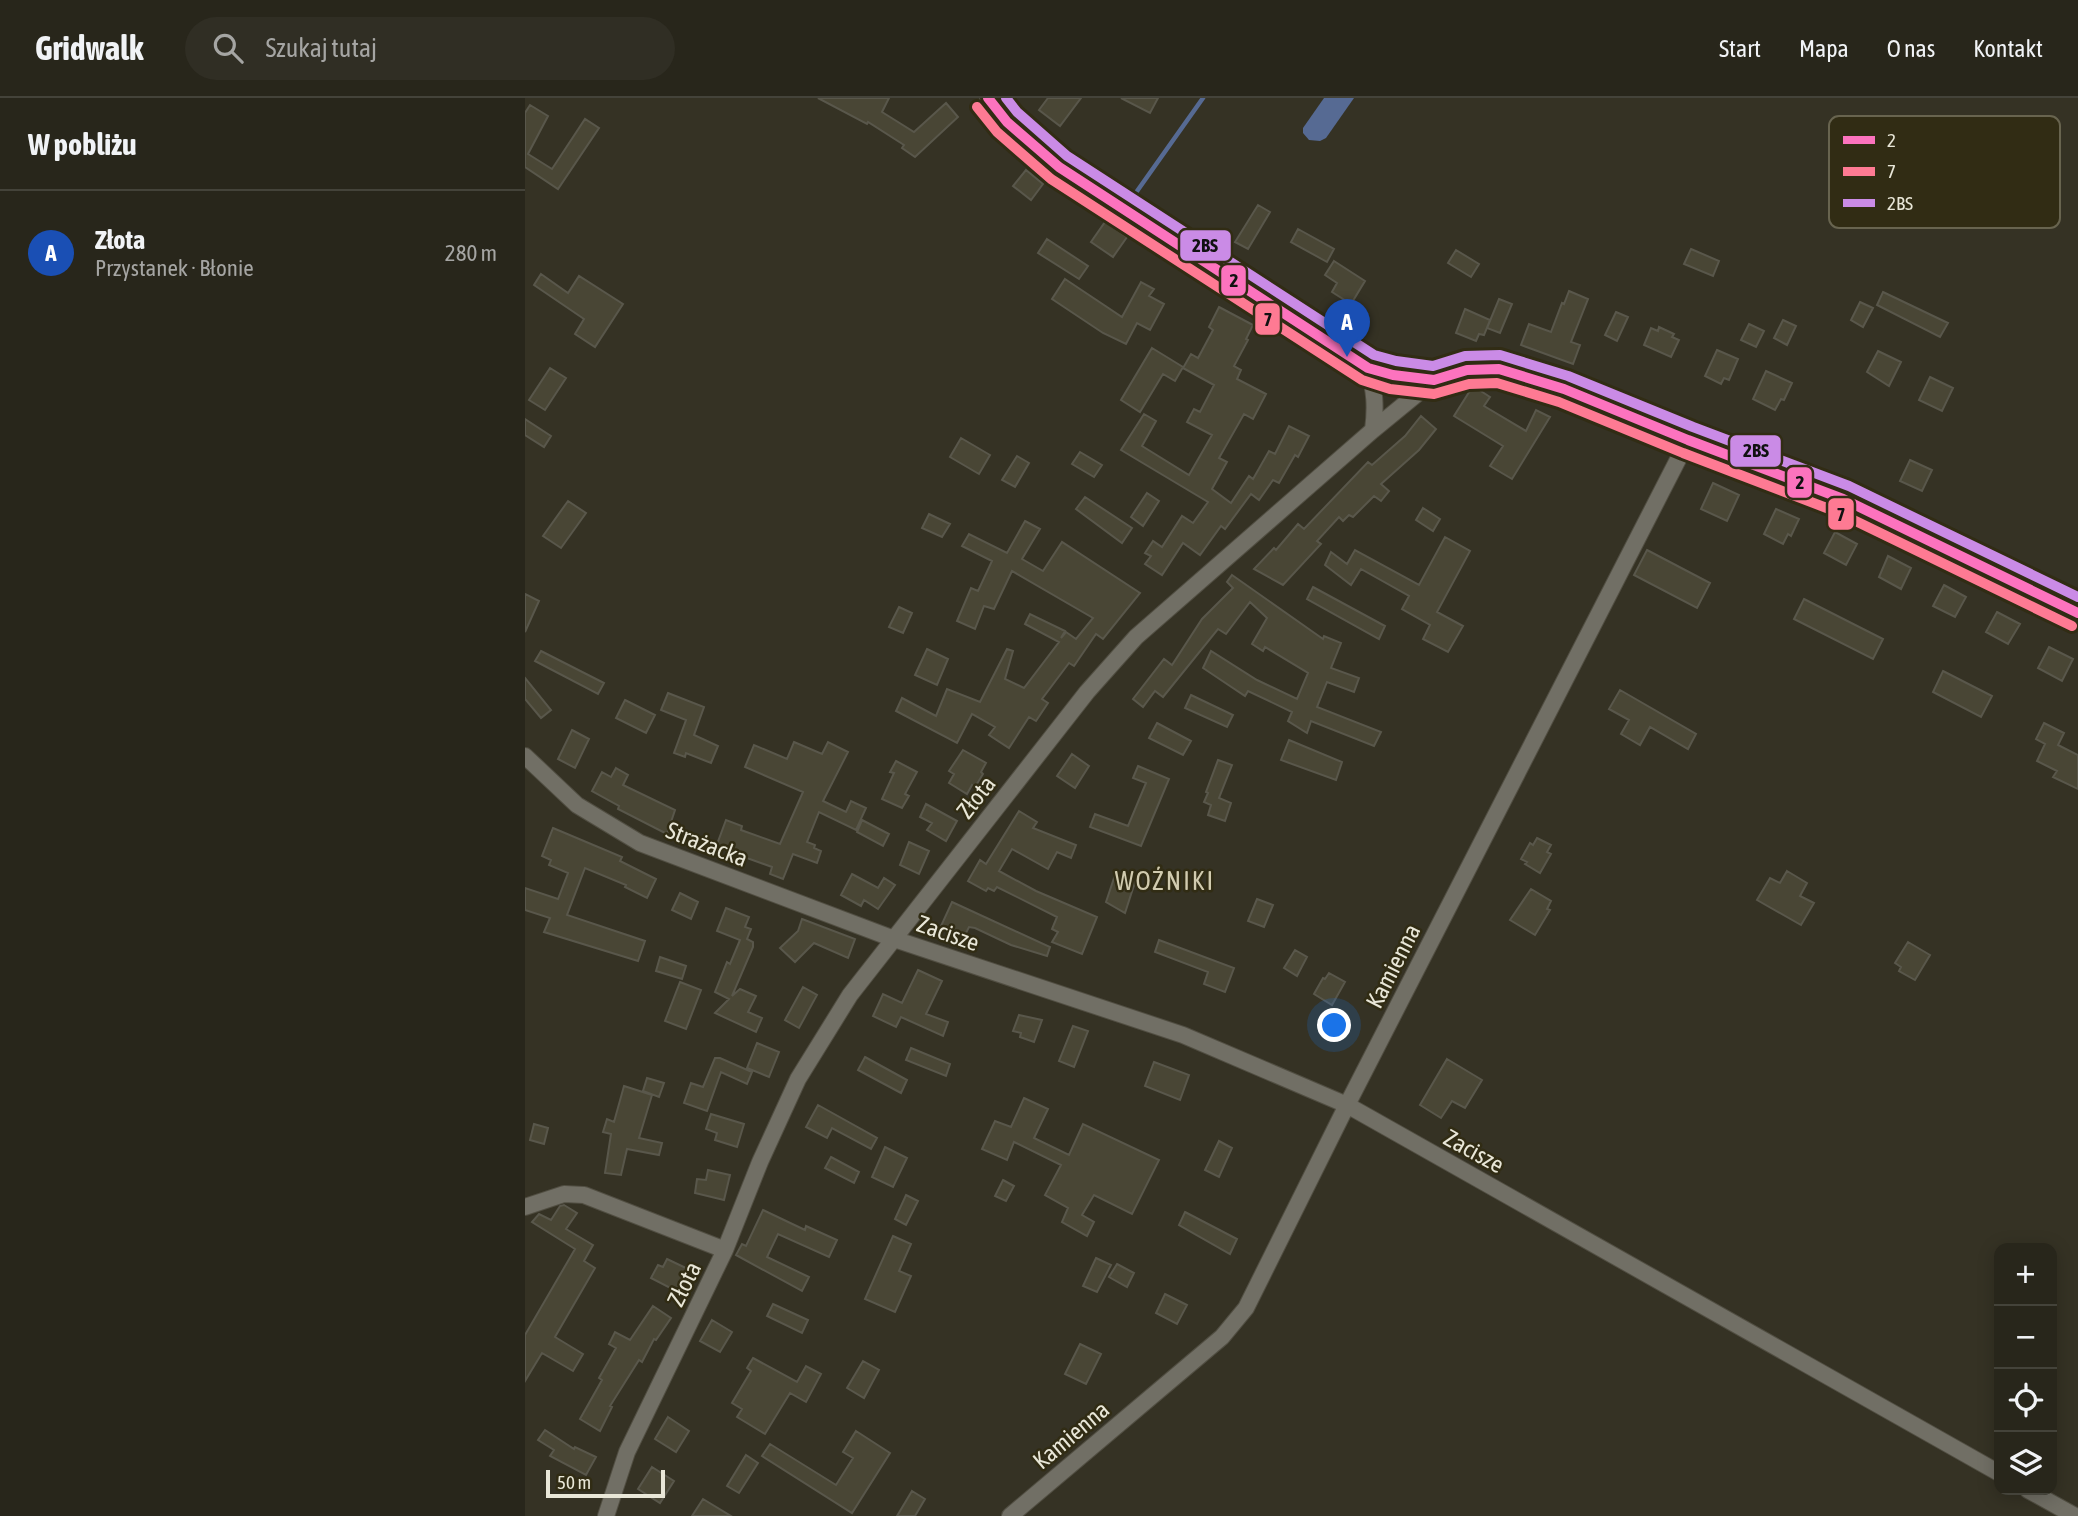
<!DOCTYPE html>
<html lang="pl">
<meta charset="utf-8">
<style>
body{margin:0;font-family:"Asap Condensed",sans-serif;background:#302e24;color:#f1f3f6}
.controls{position:absolute;right:21px;bottom:21px;display:grid;overflow:hidden;border-radius:14px;box-shadow:0 4px 18px #0003}
.controls button{width:63px;height:63px;display:grid;place-items:center;padding:0;border:0;border-bottom:2px solid #44433a;background:#28261b;color:#f1f3f6;font:35px sans-serif}
.scale{position:absolute;left:21px;bottom:18px;width:119px;box-sizing:border-box;padding-left:7px;border:4px solid #e9e7d8;border-top:0;font-size:19px;line-height:24px;white-space:nowrap;color:#e9e7d8;-webkit-text-stroke:5px #312c14;paint-order:stroke}
.you{position:absolute;left:810px;top:928px;width:24px;height:24px;margin:-18px;border:5px solid #fff;border-radius:50%;background:#1a73e8;box-shadow:0 0 0 10px #1a73e833}
.badge{display:grid;place-items:center;width:46px;height:46px;border-radius:50%;background:#b45309;color:#fff;font-size:23px;font-weight:700}
.pin{position:absolute;translate:-50% -58px;filter:drop-shadow(0 2px 4px #0008)}
.pin::after{content:'';position:absolute;top:37px;width:24px;height:21px;background:inherit;clip-path:polygon(0 0,100% 0,50% 100%)}
.list{margin:0;padding:0;list-style:none}
h2{display:flex;justify-content:space-between;align-items:center;height:91px;margin:0;padding:0 28px;font-size:30px}
h2 small{font-size:23px;font-weight:400;color:#a5a5a3}
.list li{display:grid;grid-template-columns:46px 1fr auto;gap:21px;align-items:center;box-sizing:border-box;height:126px;padding:0 28px;border-top:2px solid #44433a}
.list b{display:block;font-size:26px;white-space:nowrap}
.list p{margin:0;font-size:23px;white-space:nowrap;color:#a5a5a3}
.list em{font-size:23px;font-style:normal;color:#a5a5a3}
.icon{flex:none;width:38px;height:38px;fill:none;stroke:currentColor;stroke-width:2;stroke-linecap:round;stroke-linejoin:round}
.map{position:relative;flex:none;width:1553px;height:1418px;overflow:hidden}
header{display:flex;align-items:center;gap:42px;box-sizing:border-box;height:98px;padding:0 35px;background:#28261b;border-bottom:2px solid #44433a}
header strong{font-size:33px}
nav{display:flex;gap:38px;margin-inline-start:auto;font-size:24px}
.search{width:490px;height:63px;background:#302e24;display:flex;align-items:center;gap:18px;box-sizing:border-box;padding:0 24px;border-radius:38px;color:#a5a5a3;font-size:26px}
main{display:flex}
aside{flex:1;background:#28261b}
.map>svg:first-child{display:block}
</style>
<header>
<strong>Gridwalk</strong>
<div class="search"><svg class="icon" aria-label="search" viewBox="0 0 24 24"><circle cx="10" cy="10" r="6"/><path d="M15 15l6 6"/></svg>Szukaj tutaj</div>
<nav><a>Start</a><a>Mapa</a><a>O nas</a><a>Kontakt</a></nav>
</header>
<main>
<aside>
<h2>W pobliżu<small></small></h2>
<ul class="list">
<li><span class="badge" style="background:#1a4fb4">A</span><div><b>Złota</b><p>Przystanek · Błonie</p></div><em>280 m</em></li>
</ul>
</aside>
<div class="map">
<svg width="1553" height="1418" viewBox="0 0 1553 1418">
<rect width="100%" height="100%" fill="#353224"/>
<path fill="#566a93" d="M799,0H829L801,40L795,43L784,42L778,35V30Z"/>
<g fill="none" stroke-linecap="round" stroke-linejoin="round">
<path stroke="#566a93" stroke-width="4.5" d="M610,96L678,0"/>
</g>
<path fill="#494635" stroke="#59574b" stroke-width="2" d="M293,0H364L357,14L389,34L421,5L433,19L390,59L377,50L379,47L343,24L342,26Z
M523,0H556L535,28L514,12Z
M596,0H633L625,15Z
M5,7L23,18L3,56L27,71L60,21L74,30L33,91L0,69V15Z
M501,72L518,86L506,102L488,88Z
M733,107L745,114L723,151L710,144Z
M580,124L602,139L588,159L566,144Z
M773,131L809,151L802,164L766,144Z
M522,141L563,168L554,181L513,155Z
M1166,151L1194,163L1188,178L1159,166Z
M931,152L954,166L946,179L923,165Z
M809,163L840,183L826,206L807,194L812,185L800,177Z
M16,176L43,195L54,178L98,206L70,249L50,236L59,221L9,187Z
M540,181L597,219L616,184L629,191L624,198L639,206L625,232L612,225L601,246L578,235L527,201Z
M1044,193L1063,201L1046,244L1055,247L1048,266L996,247L1004,226L1026,234L1037,205L1039,206Z
M1358,194L1423,225L1415,239L1352,207Z
M974,201L987,206L975,235L962,230Z
M1335,204L1348,210L1338,229L1326,222Z
M694,209L728,227L721,241L723,242L709,268L716,272L712,281L741,296L728,321L719,316L694,360L702,364L687,391L706,405L724,378L728,381L744,353L750,356L764,328L784,338L773,359L770,357L754,385L748,382L734,402L726,396L700,431L696,428L675,457L658,445L637,477L620,466L626,458L620,455L628,443L637,449L657,418L668,425L683,404L596,352L619,316L631,323L617,348L664,377L687,337L662,324L669,311L675,314L689,287L658,270L666,256L673,260L688,232L684,229Z
M940,211L965,222L959,237L954,236L951,243L931,235Z
M1091,214L1103,219L1092,243L1080,237Z
M1258,222L1271,228L1262,247L1249,240Z
M1224,226L1239,233L1231,249L1216,242Z
M1134,229L1149,236L1147,239L1154,242L1146,259L1119,247L1126,230L1133,233Z
M627,250L658,269L650,283L638,276L615,314L596,302Z
M1192,252L1213,261L1204,282L1199,280L1196,286L1180,278Z
M1353,253L1376,264L1364,288L1342,274Z
M25,270L41,280L20,312L4,302Z
M1241,273L1267,285L1259,302L1256,301L1250,312L1228,301Z
M1405,279L1428,290L1417,313L1394,302Z
M948,288L965,299L959,308L1001,333L1011,312L1025,319L987,381L965,368L978,348L929,318Z
M896,318L911,331L894,352L856,386L864,393L856,403L849,398L828,419L824,417L818,423L814,419L792,443L796,446L758,487L729,471L749,450L751,452L773,426L779,431L843,364L847,367L880,338Z
M0,321L26,338L19,349L0,337Z
M436,340L465,357L454,376L425,359Z
M555,354L577,367L569,379L547,366Z
M492,358L504,365L490,389L477,382Z
M1385,362L1407,372L1397,393L1375,383Z
M1188,385L1214,397L1202,423L1176,411Z
M622,395L634,403L618,428L606,419Z
M560,399L607,430L597,445L551,411Z
M43,403L61,415L36,450L18,438Z
M898,410L915,421L908,433L891,422Z
M1251,411L1274,421L1266,438L1263,436L1258,446L1239,436Z
M404,416L425,426L417,439L397,430Z
M500,423L515,431L497,461L518,473L537,444L615,495L578,541L571,536L549,568L544,565L517,601L523,605L511,623L504,619L484,650L464,637L470,629L447,616L432,645L371,613L377,600L411,618L422,591L455,604L482,551L488,553L480,581L499,590L534,544L500,526L505,516L540,533L536,540L541,534L551,541L568,520L487,473L469,511L459,508L450,531L432,523L446,490L453,493L467,463L437,448L444,436L482,455Z
M1310,434L1332,446L1321,467L1299,455Z
M920,439L945,453L912,514L938,528L923,554L898,541L905,527L877,511L884,498L836,471L826,487L800,467L806,454L822,466L830,452L894,487Z
M1122,452L1185,485L1172,510L1109,477Z
M1363,458L1386,470L1376,491L1354,479Z
M707,477L798,541L799,538L816,545L806,570L834,580L829,594L802,584L792,609L856,634L849,648L786,623L782,635L763,623L767,614L723,593L720,598L678,570L686,553L732,582L772,601L783,575L740,549L738,553L727,546L742,520L725,504L701,536L693,531L638,599L630,593L618,609L608,601L639,561L647,567L677,521L708,490L702,484Z
M1419,487L1441,499L1430,519L1408,508Z
M788,489L860,528L854,541L782,501Z
M0,496L14,503L0,534Z
M1279,501L1358,541L1348,561L1269,521Z
M374,509L387,515L378,535L364,529Z
M1472,514L1495,526L1483,546L1461,534Z
M1524,549L1548,561L1537,583L1513,570Z
M402,551L423,561L412,587L390,577Z
M16,553L79,585L73,596L10,563Z
M1418,573L1467,598L1456,619L1408,594Z
M0,580L26,612L16,620L0,601Z
M1095,592L1171,636L1163,651L1125,629L1115,647L1096,636L1104,622L1084,611Z
M143,595L179,609L169,637L193,648L186,665L161,655L160,659L149,655L161,622L136,612Z
M666,597L708,617L702,629L660,610Z
M100,602L130,617L121,635L91,620Z
M632,625L666,643L658,657L624,640Z
M1519,625L1539,635L1533,647L1553,657V691L1528,679L1532,673L1512,663L1520,646L1511,641Z
M47,632L64,641L50,670L33,661Z
M764,642L817,664L811,682L756,662Z
M269,644L297,656L303,644L323,654L298,703L321,714L326,703L341,710L331,732L294,714L282,744L290,747L289,750L296,753L292,765L268,756L258,781L245,776L247,769L191,749L201,722L217,728L216,732L255,746L278,694L220,669L229,647L262,661Z
M438,652L461,665L456,674L458,676L450,689L447,687L442,696L424,685L429,676L424,673Z
M547,656L564,668L550,690L532,678Z
M693,662L707,667L694,700L706,705L700,723L683,717L686,707L679,704L683,695L681,694Z
M371,663L392,674L380,696L384,698L377,710L357,701L369,675L365,674Z
M613,668L644,681L616,748L565,729L570,716L603,728L621,685L608,680Z
M91,670L103,677L98,687L150,712L142,736L93,711L94,708L67,693L77,674L86,679Z
M401,706L432,723L421,743L402,732L407,725L395,719Z
M494,713L512,724L508,730L551,747L546,760L532,754L523,771L487,751L474,773L511,793L572,819L557,856L527,844L533,834L527,831L532,819L472,789L469,793L463,790L461,793L443,783L455,762L461,766Z
M337,722L364,736L358,748L332,734Z
M28,730L97,759L95,763L131,781L122,800L100,789L101,787L60,770L42,817L120,843L113,863L19,834L25,820L0,812V790L33,801L43,775L24,767L26,762L17,758Z
M1012,740L1026,747L1022,754L1026,756L1015,775L1000,766L1002,764L996,761L1005,745L1008,747Z
M384,744L404,753L394,776L375,767Z
M1262,773L1282,785L1275,798L1289,805L1276,827L1232,802L1245,780L1255,785Z
M327,776L353,790L359,780L370,787L353,811L339,802L336,808L316,797Z
M590,777L610,784L600,815L581,804Z
M1006,791L1026,803L1022,811L1025,812L1010,837L985,822Z
M155,795L173,804L166,821L147,812Z
M732,801L748,807L739,829L723,823Z
M427,804L525,849L522,858L486,847L450,830L444,829L439,839L416,828Z
M201,810L224,819L220,829L226,831L222,841L228,844V849L207,898L215,891L231,898L223,914L237,920L231,934L190,915L204,901L190,894L202,864L205,866L215,842L192,833Z
M277,821L330,841L323,860L289,845L270,864L255,850L273,833Z
M634,842L709,870L700,894L679,886L683,874L630,854Z
M1383,844L1405,857L1390,882L1374,873L1376,869L1370,865Z
M770,852L782,859L772,878L759,870Z
M135,859L161,868L157,881L131,873Z
M393,872L417,883L401,916L423,924L418,938L376,919L371,929L348,918L358,896L377,905Z
M804,875L820,884L807,907L789,896L798,880L800,881Z
M155,884L176,892L161,931L140,923Z
M278,889L292,897L274,930L260,922Z
M494,917L517,922L509,944L495,939L496,935L488,933Z
M548,928L563,933L549,969L534,963Z
M232,945L254,954L244,979L222,970Z
M386,950L425,966L421,978L381,962Z
M340,959L382,982L376,995L333,972Z
M190,960H195L227,974L222,986L196,974L182,1013L159,1005L166,985L178,989Z
M922,961L957,982L940,1010L927,1003L916,1020L895,1007Z
M629,964L664,977L655,1002L620,988Z
M122,980L139,985L134,999L118,993Z
M99,988L127,997L114,1040L137,1045L134,1057L102,1051L96,1077L80,1075L86,1036L78,1034L82,1021L89,1024Z
M499,1000L523,1011L509,1040L544,1057L558,1026L634,1062L607,1116L569,1097L557,1117L569,1124L562,1138L537,1124L543,1110L520,1097L536,1067L489,1044L482,1062L457,1051L470,1023L486,1029Z
M293,1007L352,1040L346,1051L307,1030L302,1040L281,1029Z
M186,1016L219,1026L212,1049L190,1042L192,1035L181,1031Z
M9,1026L23,1030L19,1046L5,1042Z
M694,1043L707,1050L694,1079L680,1072Z
M360,1049L382,1060L368,1089L347,1079Z
M306,1059L334,1074L329,1085L300,1070Z
M183,1072L205,1077L199,1102L170,1095L172,1081L181,1082Z
M478,1082L489,1088L481,1103L470,1098Z
M381,1097L393,1103L381,1127L370,1121Z
M39,1107L52,1115L41,1131L68,1147L59,1163L70,1170L30,1239L58,1256L48,1273L17,1255L0,1283V1237L50,1151L7,1124L14,1116L26,1122L35,1108Z
M238,1112L280,1132L281,1128L312,1142L304,1159L253,1136L242,1159L284,1179L277,1193L211,1157L217,1146L221,1148Z
M660,1114L712,1141L705,1156L654,1127Z
M368,1138L386,1146L374,1173L386,1178L370,1214L340,1201Z
M571,1160L586,1167L572,1194L558,1188Z
M142,1161L163,1171L151,1193L126,1180L133,1167L138,1169Z
M592,1166L609,1175L602,1189L584,1179Z
M640,1196L662,1207L652,1226L631,1215Z
M248,1206L283,1222L277,1235L242,1218Z
M128,1208L146,1220L131,1242L129,1241L117,1264L114,1262L85,1308L87,1309L75,1333L55,1321L77,1282L74,1280L91,1250L84,1246L90,1234L105,1242Z
M187,1222L207,1234L195,1254L175,1243Z
M555,1246L576,1256L561,1286L540,1276Z
M228,1260L272,1284L281,1268L296,1276L281,1304L265,1295L240,1336L212,1319L217,1311L207,1305L226,1273L222,1270Z
M338,1263L354,1272L339,1300L322,1290Z
M143,1319L164,1333L151,1354L130,1341Z
M20,1332L49,1351L50,1349L71,1359L61,1377L25,1358L29,1352L13,1342Z
M331,1333L365,1355L327,1415L237,1358L245,1346L311,1387L328,1360L318,1354Z
M221,1357L233,1365L214,1395L202,1388Z
M127,1369L149,1383L135,1405L113,1391Z
M387,1393L400,1401L390,1418H372Z
M178,1401L206,1418H167Z"/>
<g fill="none" stroke-linecap="round" stroke-linejoin="round">
<g stroke="#514e42" stroke-width="18">
<path id="street" d="M463,0L482,24L534,69L822,259C850,274 877,278 909,282
M843,270C850,292 851,309 848,332
M0,658L52,707L115,745L369,841L658,937L822,1007L1474,1375
M0,1109L39,1096L59,1097L200,1152
M1503,1392L1550,1418
M81,1418L102,1354L200,1152L235,1064L273,981L325,897L562,594L611,539L848,332L909,282L942,272L974,271L1039,291L1163,342L1318,401L1553,515
M485,1418L697,1239L721,1210L822,1007L1163,342"/>
</g>
<use href="#street" stroke="#716f65" stroke-width="16"/>
<g stroke="#312c14" stroke-width="16">
<path id="bus-1" d="M463,0L482,24L534,69L843,270L868,277L909,282L942,272L974,271L1039,291L1163,342L1318,401L1553,515"/>
</g>
<g stroke="#312c14" stroke-width="16">
<path id="bus-2" d="M452,9L472,34L526,81L837,282L865,291L909,296L944,286L972,285L1034,304L1158,355L1312,414L1547,528"/>
</g>
<g stroke="#312c14" stroke-width="16">
<path id="bus-3" d="M481,0L492,14L542,58L849,257L871,263L908,268L940,258L975,257L1043,278L1168,329L1324,388L1553,499"/>
</g>
<use href="#bus-1" stroke="#fc73be" stroke-width="10"/>
<use href="#bus-2" stroke="#fe7a93" stroke-width="10"/>
<use href="#bus-3" stroke="#ca8be6" stroke-width="10"/>
</g>
<g text-anchor="middle" dominant-baseline="central" stroke-width="5" stroke-linejoin="round" paint-order="stroke">
<g font-size="24" fill="#e9e7d8" stroke="#312c14">
<text transform="translate(451 699) rotate(-52)">Złota</text>
<text transform="translate(182 746) rotate(21)">Strażacka</text>
<text transform="translate(423 835) rotate(19)">Zacisze</text>
<text transform="translate(868 868) rotate(-63)">Kamienna</text>
<text transform="translate(949 1053) rotate(29)">Zacisze</text>
<text transform="translate(159 1186) rotate(-64)">Złota</text>
<text transform="translate(546 1337) rotate(-40)">Kamienna</text>
</g>
<g font-size="26" letter-spacing="2" fill="#d1cbaf" stroke="#312c14">
<text x="640" y="783">WOŹNIKI</text>
</g>
</g>
<rect x="1304" y="18" width="231" height="112" rx="10" fill="#312c14" stroke="#68644f" stroke-width="2"/>
<rect x="1318" y="38" width="32" height="8" fill="#fc73be"/>
<rect x="1318" y="69" width="32" height="9" fill="#fe7a93"/>
<rect x="1318" y="101" width="32" height="8" fill="#ca8be6"/>
<g font-size="19" fill="#e9e7d8">
<text x="1362" y="49">2</text>
<text x="1362" y="80">7</text>
<text x="1362" y="112">2BS</text>
</g>
<g stroke="#312c14" stroke-width="2.5">
<rect x="654" y="131" width="53" height="33" rx="7" fill="#ca8be6"/>
<rect x="695" y="166" width="27" height="33" rx="7" fill="#fc73be"/>
<rect x="729" y="204" width="27" height="34" rx="7" fill="#fe7a93"/>
<rect x="1204" y="336" width="53" height="34" rx="7" fill="#ca8be6"/>
<rect x="1261" y="368" width="27" height="33" rx="7" fill="#fc73be"/>
<rect x="1302" y="399" width="28" height="34" rx="7" fill="#fe7a93"/>
</g>
<g font-size="19" text-anchor="middle" font-weight="bold" fill="#111">
<text x="680" y="154">2BS</text>
<text x="709" y="189">2</text>
<text x="743" y="228">7</text>
<text x="1231" y="359">2BS</text>
<text x="1275" y="391">2</text>
<text x="1316" y="423">7</text>
</g>
</svg>
<div class="controls">
<button>+</button>
<button>−</button>
<button><svg class="icon" aria-label="locate" viewBox="0 0 24 24"><circle cx="12" cy="12" r="6"/><path d="M12 2v4M12 18v4M2 12h4M18 12h4"/></svg></button>
<button><svg class="icon" aria-label="layers" viewBox="0 0 24 24"><path d="M12 4l9 5-9 5-9-5zM3 14l9 5 9-5"/></svg></button>
</div>
<div class="scale">50 m</div>
<div class="you"></div>
<div class="pin badge" style="left:822px;top:259px;background:#1a4fb4">A</div>
</div>
</main>
